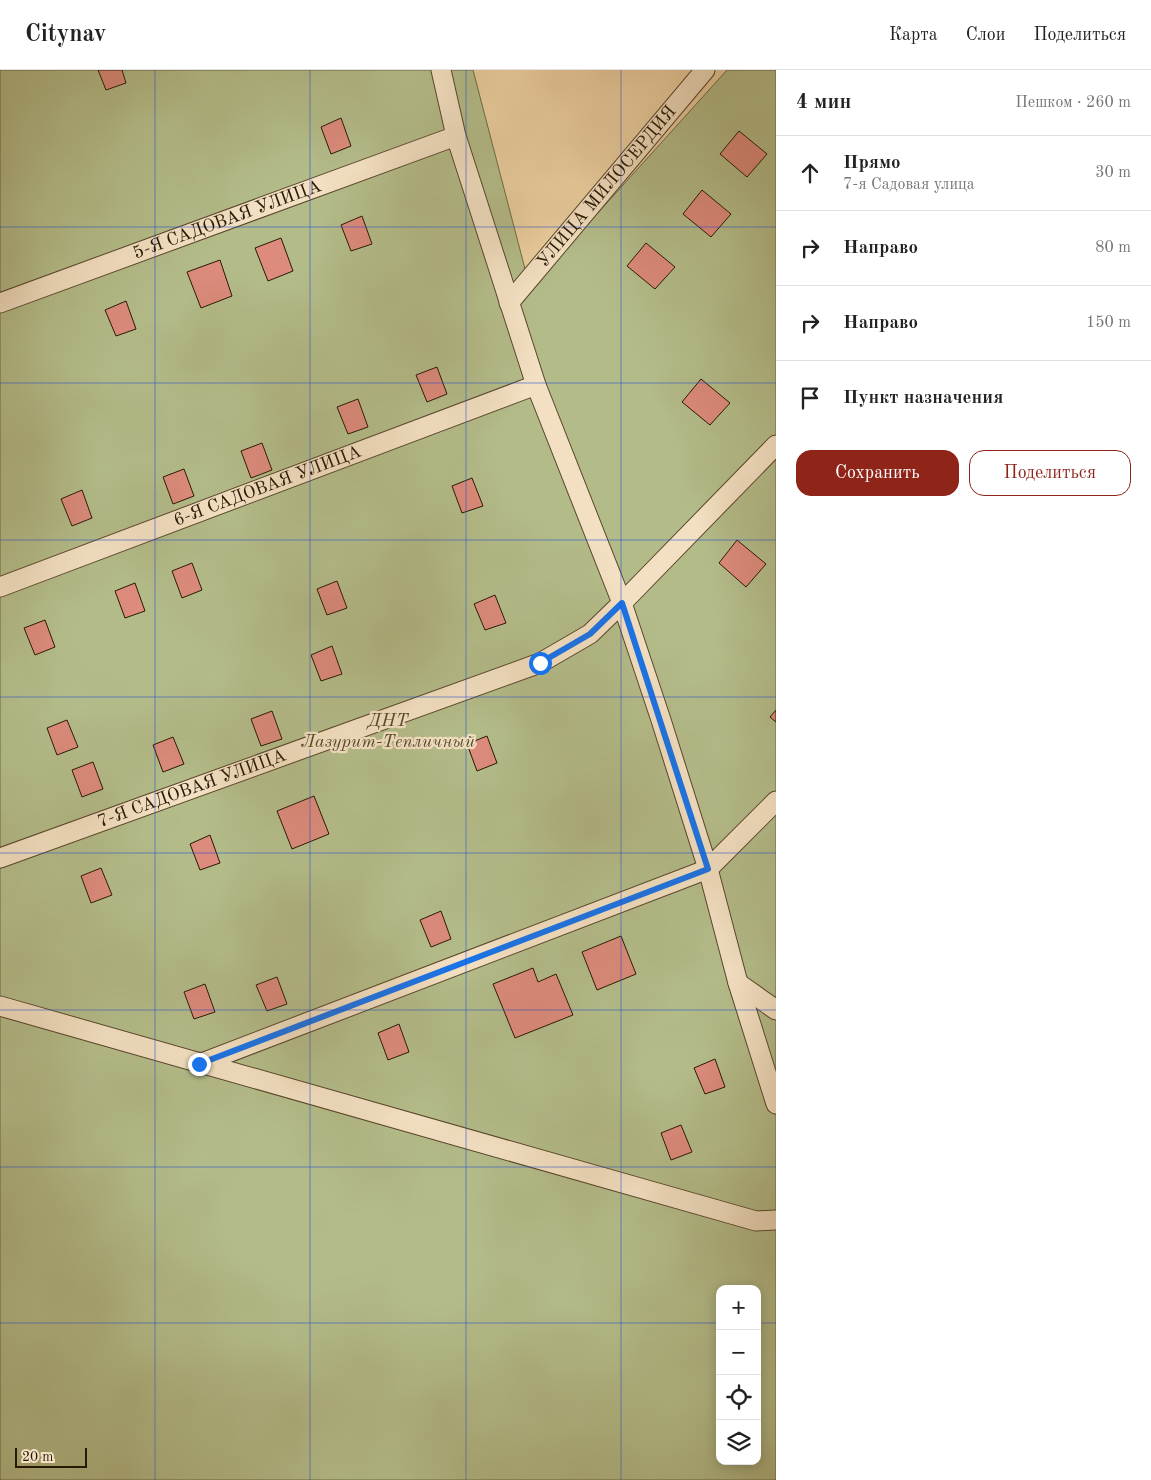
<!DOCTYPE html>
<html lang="ru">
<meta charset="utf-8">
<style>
body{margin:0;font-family:"Old Standard TT",serif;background:#f6f6f6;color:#222}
.controls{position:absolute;right:15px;bottom:15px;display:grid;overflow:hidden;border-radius:10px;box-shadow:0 2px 12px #0003}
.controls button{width:45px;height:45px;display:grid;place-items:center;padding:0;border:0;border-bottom:1px solid #e0e0e0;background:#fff;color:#222;font:25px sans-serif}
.scale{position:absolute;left:15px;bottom:12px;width:72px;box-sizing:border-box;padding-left:5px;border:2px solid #281804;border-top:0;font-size:14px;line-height:18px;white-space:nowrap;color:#281804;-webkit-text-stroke:4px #f3e0c2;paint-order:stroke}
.stop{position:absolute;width:15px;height:15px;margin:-11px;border:4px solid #1a73e8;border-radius:50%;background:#fff}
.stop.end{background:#1a73e8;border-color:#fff;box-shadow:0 1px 5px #0008}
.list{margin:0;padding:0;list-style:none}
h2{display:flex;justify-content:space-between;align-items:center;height:65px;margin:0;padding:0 20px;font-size:21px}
h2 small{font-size:16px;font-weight:400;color:#767676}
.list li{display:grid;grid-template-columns:32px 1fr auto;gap:15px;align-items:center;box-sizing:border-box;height:75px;padding:0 20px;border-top:1px solid #e0e0e0}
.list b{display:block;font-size:19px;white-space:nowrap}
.list p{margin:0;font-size:16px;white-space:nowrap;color:#767676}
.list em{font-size:16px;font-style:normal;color:#767676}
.actions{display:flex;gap:10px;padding:15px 20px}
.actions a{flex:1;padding:11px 0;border:1px solid #8f2418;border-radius:15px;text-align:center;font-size:18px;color:#8f2418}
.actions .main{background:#8f2418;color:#fff}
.icon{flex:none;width:28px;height:28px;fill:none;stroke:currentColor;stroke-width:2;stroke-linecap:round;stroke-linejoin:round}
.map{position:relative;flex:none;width:776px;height:1410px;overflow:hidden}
header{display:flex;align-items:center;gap:30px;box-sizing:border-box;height:70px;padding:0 25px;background:#fff;border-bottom:1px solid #e0e0e0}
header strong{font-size:24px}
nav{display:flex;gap:28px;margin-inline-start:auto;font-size:18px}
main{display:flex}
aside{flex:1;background:#fff}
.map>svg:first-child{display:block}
</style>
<header>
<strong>Citynav</strong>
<nav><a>Карта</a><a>Слои</a><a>Поделиться</a></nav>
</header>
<main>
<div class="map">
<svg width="776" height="1410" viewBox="0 0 776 1410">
<rect width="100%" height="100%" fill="#edd0a1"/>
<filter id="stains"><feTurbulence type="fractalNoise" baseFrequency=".004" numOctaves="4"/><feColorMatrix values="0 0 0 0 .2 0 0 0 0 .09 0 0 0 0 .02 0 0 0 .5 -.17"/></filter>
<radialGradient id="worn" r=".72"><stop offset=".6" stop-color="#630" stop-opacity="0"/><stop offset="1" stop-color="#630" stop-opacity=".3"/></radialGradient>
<path fill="#b3bc89" stroke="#6e6a46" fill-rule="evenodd" d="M0,0H473L530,218L727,0H776V1410H0ZM720,1219H757V1391H720Z"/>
<path fill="#dc8b7c" stroke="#281804" d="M98,0H122L126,13L106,20Z
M341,48L351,76L331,84L321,57Z
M739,61L767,84L747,107L720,84Z
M702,120L731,144L711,167L683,144Z
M362,146L372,174L351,181L341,155Z
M281,168L293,201L268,211L255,178Z
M646,173L675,197L655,219L627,196Z
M220,190L232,226L201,238L187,202Z
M126,231L136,259L116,266L105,240Z
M437,297L447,324L427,332L416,305Z
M701,309L730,333L710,355L682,332Z
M358,329L368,357L348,364L337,337Z
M262,373L272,400L251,408L241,381Z
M184,399L194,426L173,434L163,407Z
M472,408L483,436L462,443L452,416Z
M82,420L92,448L72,456L61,429Z
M737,470L766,494L746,517L719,493Z
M192,493L202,520L182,528L172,501Z
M337,511L347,538L327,545L317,519Z
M135,513L145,541L125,548L115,521Z
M495,525L506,553L485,560L474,534Z
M45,550L55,577L35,585L24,558Z
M332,576L342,604L321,611L311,585Z
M776,640V652L770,647Z
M272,641L282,669L261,676L251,649Z
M67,650L78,677L57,685L47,658Z
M487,666L497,693L477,701L467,674Z
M173,667L184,694L163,702L153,675Z
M93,692L103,719L82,727L72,700Z
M314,726L329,764L292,779L277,741Z
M210,765L220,793L200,800L190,774Z
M101,798L112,825L91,833L81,806Z
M441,841L451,869L431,877L420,850Z
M621,866L636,904L597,920L582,882Z
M533,898L538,912L556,904L573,945L515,968L493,914Z
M277,907L287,934L267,941L256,915Z
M205,914L215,942L194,949L184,922Z
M399,954L409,982L388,990L378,963Z
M715,989L725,1017L705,1024L694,998Z
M681,1055L692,1082L671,1090L661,1063Z"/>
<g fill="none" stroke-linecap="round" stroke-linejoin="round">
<g stroke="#59462b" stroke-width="21">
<g id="street">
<path d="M441,0L456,66L536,315L622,533L661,650L708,799L738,913L776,1034"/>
<path id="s1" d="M0,233L456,66"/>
<path id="s2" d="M509,233L705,0"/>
<path id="s3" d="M0,517L536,315"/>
<path id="s4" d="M0,788L540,593L590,564L622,533L776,375"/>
<path d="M738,913L776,940"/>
<path d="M0,936L756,1151L776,1150"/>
<path d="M199,994L708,799L776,731"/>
</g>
</g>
<use href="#street" stroke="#f3e0c2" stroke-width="19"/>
</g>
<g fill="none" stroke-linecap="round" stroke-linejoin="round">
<path stroke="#1a73e8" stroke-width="6" d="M199,994L708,799L622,533L590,564L540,593"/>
</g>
<path fill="none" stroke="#1d4ed8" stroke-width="1" stroke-opacity="0.55" d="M155,0V1410M310,0V1410M466,0V1410M621,0V1410M0,157H776M0,313H776M0,470H776M0,627H776M0,783H776M0,940H776M0,1097H776M0,1253H720M757,1253H776"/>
<g text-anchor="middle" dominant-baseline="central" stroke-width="4.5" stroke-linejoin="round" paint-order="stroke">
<g font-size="18" fill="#281804" stroke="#f3e0c2">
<text stroke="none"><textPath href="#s2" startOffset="152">УЛИЦА МИЛОСЕРДИЯ</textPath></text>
<text stroke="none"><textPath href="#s1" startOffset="242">5-Я САДОВАЯ УЛИЦА</textPath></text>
<text stroke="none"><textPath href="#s3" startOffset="286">6-Я САДОВАЯ УЛИЦА</textPath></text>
<text stroke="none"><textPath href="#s4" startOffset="204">7-Я САДОВАЯ УЛИЦА</textPath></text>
</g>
<g font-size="18" font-style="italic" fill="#52492c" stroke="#f3e0c2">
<text x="388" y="651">ДНТ<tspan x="388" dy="21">Лазурит-Тепличный</tspan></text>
</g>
</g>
<rect width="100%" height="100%" filter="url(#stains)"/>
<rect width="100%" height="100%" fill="url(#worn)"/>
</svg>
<div class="controls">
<button>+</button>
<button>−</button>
<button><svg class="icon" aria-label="locate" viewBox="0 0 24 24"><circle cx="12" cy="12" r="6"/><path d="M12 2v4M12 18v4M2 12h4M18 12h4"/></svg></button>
<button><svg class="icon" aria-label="layers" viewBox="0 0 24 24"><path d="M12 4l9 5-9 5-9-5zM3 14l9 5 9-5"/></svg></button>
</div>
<div class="scale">20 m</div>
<div class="stop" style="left:540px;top:593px"></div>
<div class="stop end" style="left:199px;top:994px"></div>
</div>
<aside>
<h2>4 мин<small>Пешком · 260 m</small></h2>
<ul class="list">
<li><svg class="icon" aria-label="ahead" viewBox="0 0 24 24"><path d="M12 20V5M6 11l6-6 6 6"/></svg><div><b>Прямо</b><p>7-я Садовая улица</p></div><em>30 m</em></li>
<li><svg class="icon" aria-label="right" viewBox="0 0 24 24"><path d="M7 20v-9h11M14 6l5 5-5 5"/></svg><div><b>Направо</b></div><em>80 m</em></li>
<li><svg class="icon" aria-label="right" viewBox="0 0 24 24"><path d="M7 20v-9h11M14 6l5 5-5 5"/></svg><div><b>Направо</b></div><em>150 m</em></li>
<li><svg class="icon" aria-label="arrive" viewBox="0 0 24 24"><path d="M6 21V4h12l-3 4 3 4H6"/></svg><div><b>Пункт назначения</b></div></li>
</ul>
<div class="actions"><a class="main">Сохранить</a><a>Поделиться</a></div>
</aside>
</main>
